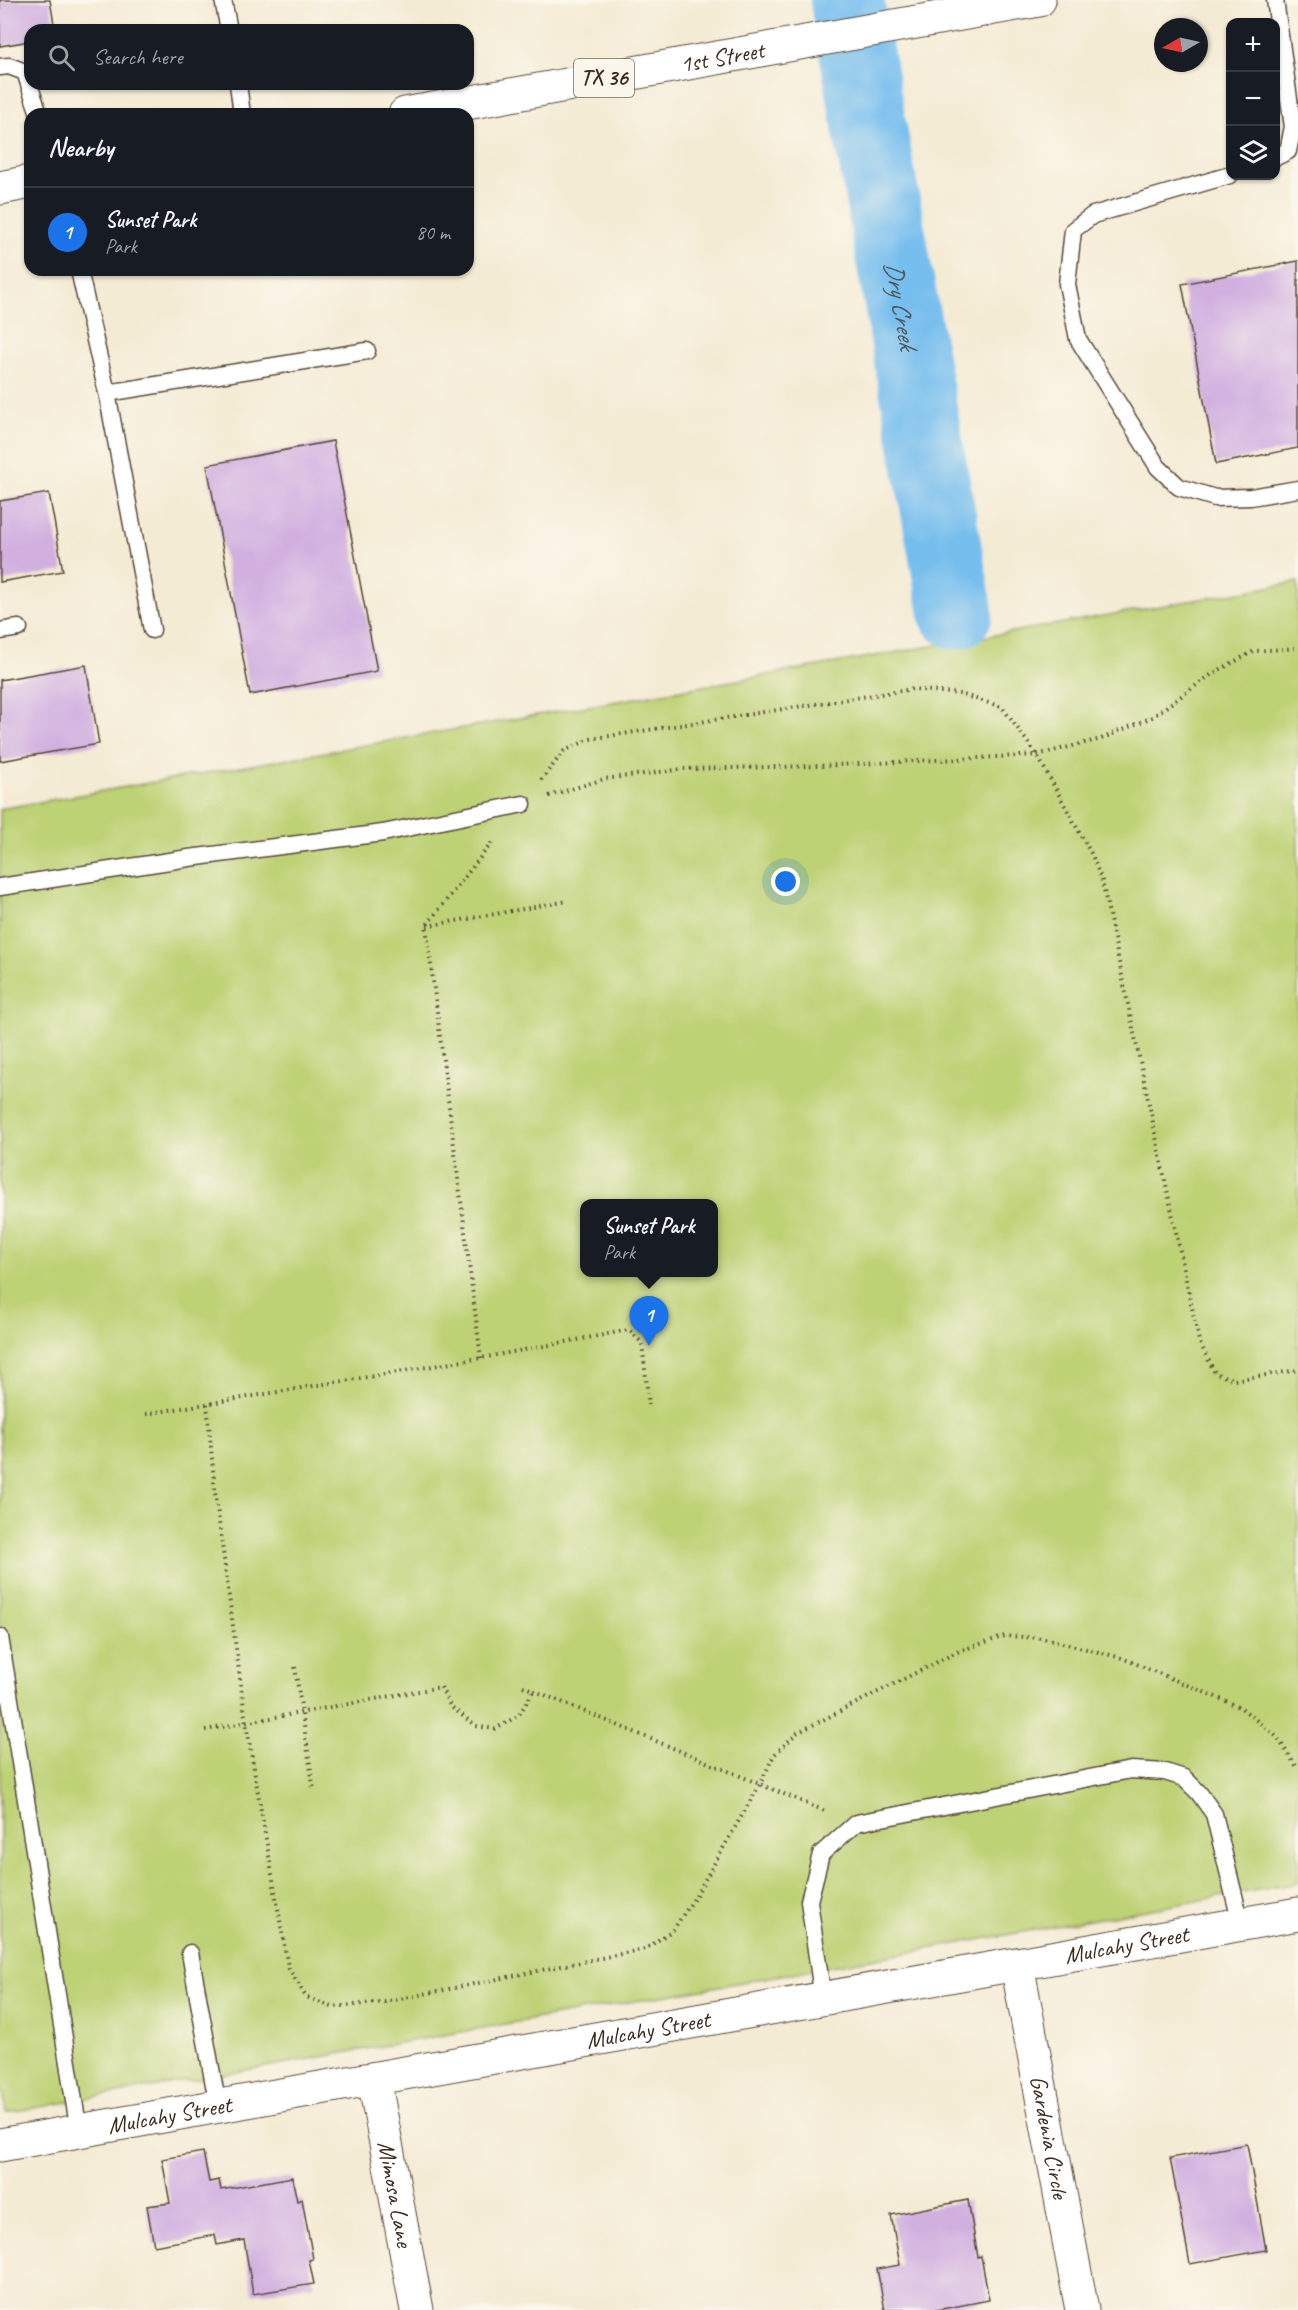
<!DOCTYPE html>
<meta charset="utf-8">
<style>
body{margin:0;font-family:Caveat,sans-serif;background:#20242c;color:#f1f3f6}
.controls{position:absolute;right:18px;top:18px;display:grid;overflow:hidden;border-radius:12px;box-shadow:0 2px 4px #0004}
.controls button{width:54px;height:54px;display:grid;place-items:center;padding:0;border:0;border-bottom:2px solid #363941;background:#171b24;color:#f1f3f6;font:30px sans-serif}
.compass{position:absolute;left:1154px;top:18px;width:54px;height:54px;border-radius:50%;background:#171b24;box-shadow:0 2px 4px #0004;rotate:261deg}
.you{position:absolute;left:786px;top:882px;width:21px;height:21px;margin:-15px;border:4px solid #fff;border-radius:50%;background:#1a73e8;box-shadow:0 0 0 9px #1a73e833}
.badge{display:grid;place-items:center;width:39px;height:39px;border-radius:50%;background:#1a73e8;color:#fff;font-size:20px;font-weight:700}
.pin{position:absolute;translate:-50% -50px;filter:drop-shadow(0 2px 3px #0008)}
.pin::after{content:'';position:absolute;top:32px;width:21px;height:18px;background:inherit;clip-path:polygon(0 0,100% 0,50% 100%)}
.popup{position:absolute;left:580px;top:1199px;width:138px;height:78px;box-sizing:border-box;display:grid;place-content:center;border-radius:12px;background:#171b24;filter:drop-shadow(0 2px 4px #0005);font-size:20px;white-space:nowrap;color:#9ea1a6}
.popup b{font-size:22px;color:#f1f3f6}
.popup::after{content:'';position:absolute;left:50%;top:100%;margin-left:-12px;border:12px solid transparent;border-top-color:#171b24}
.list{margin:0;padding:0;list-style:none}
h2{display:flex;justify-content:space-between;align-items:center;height:78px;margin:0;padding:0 24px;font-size:26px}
h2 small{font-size:20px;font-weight:400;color:#9ea1a6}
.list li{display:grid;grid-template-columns:39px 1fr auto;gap:18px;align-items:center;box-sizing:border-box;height:90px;padding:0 24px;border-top:2px solid #363941}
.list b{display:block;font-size:22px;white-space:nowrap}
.list p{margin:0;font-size:20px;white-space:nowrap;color:#9ea1a6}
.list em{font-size:20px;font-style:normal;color:#9ea1a6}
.icon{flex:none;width:33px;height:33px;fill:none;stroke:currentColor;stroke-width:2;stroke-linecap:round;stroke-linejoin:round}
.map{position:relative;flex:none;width:1298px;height:2310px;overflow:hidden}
.search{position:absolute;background:#171b24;box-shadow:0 2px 4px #0004;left:24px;top:24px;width:450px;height:66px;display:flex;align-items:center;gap:15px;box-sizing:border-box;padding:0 21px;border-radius:18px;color:#9ea1a6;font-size:22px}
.panel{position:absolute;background:#171b24;box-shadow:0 2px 4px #0004;left:24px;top:108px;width:450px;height:168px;border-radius:18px}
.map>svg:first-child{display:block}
</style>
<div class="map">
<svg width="1298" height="2310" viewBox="0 0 1298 2310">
<rect width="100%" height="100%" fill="#fbf7ec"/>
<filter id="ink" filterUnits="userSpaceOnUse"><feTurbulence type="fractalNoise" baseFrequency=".0167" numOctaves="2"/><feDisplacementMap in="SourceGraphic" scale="12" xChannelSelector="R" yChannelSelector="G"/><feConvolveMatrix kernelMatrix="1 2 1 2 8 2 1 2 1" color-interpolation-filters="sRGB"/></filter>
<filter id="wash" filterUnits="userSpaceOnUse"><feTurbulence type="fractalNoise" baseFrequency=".008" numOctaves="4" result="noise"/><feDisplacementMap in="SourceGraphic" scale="24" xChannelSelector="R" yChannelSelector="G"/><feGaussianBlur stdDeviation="1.35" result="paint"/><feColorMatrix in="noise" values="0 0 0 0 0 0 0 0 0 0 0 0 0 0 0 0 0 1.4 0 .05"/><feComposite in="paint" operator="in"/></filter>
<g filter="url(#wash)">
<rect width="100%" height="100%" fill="#f4ebd4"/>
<path fill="#bdd175" stroke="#7c7e4a" stroke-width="1.5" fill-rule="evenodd" d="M1298,582V1883L6,2113L0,2083V809ZM584,1204H714V1272H584Z"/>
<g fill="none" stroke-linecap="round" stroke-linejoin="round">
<path stroke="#76beee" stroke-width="74" id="s1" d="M847,0L956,612"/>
</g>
<g id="blocks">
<path fill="#d1b0e0" d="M0,0H50L55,30H30V41L0,46Z
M1298,261V448L1216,464L1182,284Z
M333,441L377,671L250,695L207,465Z
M49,493L63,571L0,582V501Z
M86,665L99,744L0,761V680Z
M1247,2144L1266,2250L1190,2264L1170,2158Z
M203,2152L209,2182L219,2180L221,2190L292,2177L297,2201L302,2199L313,2259L309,2260L314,2284L253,2294L244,2240L217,2245L215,2235L154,2246L147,2206L170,2203L162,2159Z
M968,2200L978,2257L981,2256L989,2300L937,2310H885L877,2269L900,2265L891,2215Z"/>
</g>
</g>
<g filter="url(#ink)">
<use href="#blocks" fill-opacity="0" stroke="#574739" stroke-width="1.5"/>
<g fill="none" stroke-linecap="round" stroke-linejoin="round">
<g stroke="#574739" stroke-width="19">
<path id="service" d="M223,0L229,30
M1275,0L1293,127L1288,151L1276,157
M0,67L9,66L25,72L39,114
M238,84L242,114
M1230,175L1093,215L1073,230L1067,284L1078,339L1158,467L1179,487L1215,498L1251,497L1298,489
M79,270L107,393L152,630
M107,393L367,351
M0,631L19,628
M0,887L189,858L383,833L523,804
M0,1637L79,2132
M190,1953L218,2107
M823,1999L809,1901L821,1854L856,1823L1131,1770L1165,1772L1184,1778L1199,1793L1214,1814L1241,1924"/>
</g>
<g stroke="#574739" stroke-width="35">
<g id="minor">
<path id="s2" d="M1017,1964L1082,2310"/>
<path id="s3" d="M374,2079L417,2310"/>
<path id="s4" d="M0,2145L1298,1914"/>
</g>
</g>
<g stroke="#574739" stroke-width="35">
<g id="primary">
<path id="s5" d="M405,114L1039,0"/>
<path d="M0,188L30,182"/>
</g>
</g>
<path stroke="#574739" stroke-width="4" stroke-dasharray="1.5 4.5" stroke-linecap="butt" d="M541,780L564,751L590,739L913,689L960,694L1002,707L1037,755L1092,855L1102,881L1199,1341L1215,1373L1234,1380L1298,1370
M549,796L604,779L683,769L818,766L1037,755L1101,739L1152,717L1212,674L1254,651L1298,648
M427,926L568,901
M481,1358L426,926L494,840
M207,1404L215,1492L246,1723L288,1967L306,1997L332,2007L385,2002L645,1949L673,1930L695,1897L760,1784L774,1755L797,1733L959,1651L1005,1636L1043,1638L1122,1658L1240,1707L1277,1737L1298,1769
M146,1414L481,1358L629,1330L642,1343L649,1405
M295,1667L314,1791
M523,1686L825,1811
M205,1730L441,1687L450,1706L476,1726L495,1729L519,1715L534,1690"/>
<use href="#service" stroke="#fff" stroke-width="16"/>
<use href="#minor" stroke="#fff" stroke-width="33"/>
<use href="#primary" stroke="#fff" stroke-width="33"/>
</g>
</g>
<g text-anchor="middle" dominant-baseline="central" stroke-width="4.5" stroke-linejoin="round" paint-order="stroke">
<rect fill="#fbf7ec" stroke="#75685c" stroke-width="1.5" x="574" y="59" width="60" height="38" rx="4.5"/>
<g font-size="22" font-weight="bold" fill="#3b2a1e">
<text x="604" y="78">TX 36</text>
</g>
<g font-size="24" fill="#3b2a1e" stroke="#fbf7ec">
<text stroke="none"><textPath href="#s5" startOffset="322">1st Street</textPath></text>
<text stroke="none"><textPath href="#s4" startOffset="1144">Mulcahy Street</textPath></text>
<text stroke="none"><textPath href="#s4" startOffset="658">Mulcahy Street</textPath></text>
<text stroke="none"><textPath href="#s4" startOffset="172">Mulcahy Street</textPath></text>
<text stroke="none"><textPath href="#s2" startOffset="176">Gardenia Circle</textPath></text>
<text stroke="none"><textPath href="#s3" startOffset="117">Mimosa Lane</textPath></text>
</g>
<g font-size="26" font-style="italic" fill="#4d565c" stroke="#fbf7ec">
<text stroke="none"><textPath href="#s1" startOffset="310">Dry Creek</textPath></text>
</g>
</g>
</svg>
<div class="controls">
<button>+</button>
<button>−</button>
<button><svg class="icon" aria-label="layers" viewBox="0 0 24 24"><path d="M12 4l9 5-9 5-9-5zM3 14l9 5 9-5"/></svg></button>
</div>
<svg class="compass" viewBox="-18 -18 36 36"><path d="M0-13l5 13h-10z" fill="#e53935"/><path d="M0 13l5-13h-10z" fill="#9ea1a6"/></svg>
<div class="you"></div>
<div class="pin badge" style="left:649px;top:1346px">1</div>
<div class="popup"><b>Sunset Park</b>Park</div>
<div class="search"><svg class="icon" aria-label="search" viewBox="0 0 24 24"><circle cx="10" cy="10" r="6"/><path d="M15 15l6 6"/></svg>Search here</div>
<section class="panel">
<h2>Nearby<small></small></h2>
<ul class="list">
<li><span class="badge">1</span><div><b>Sunset Park</b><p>Park</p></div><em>80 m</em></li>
</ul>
</section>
</div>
